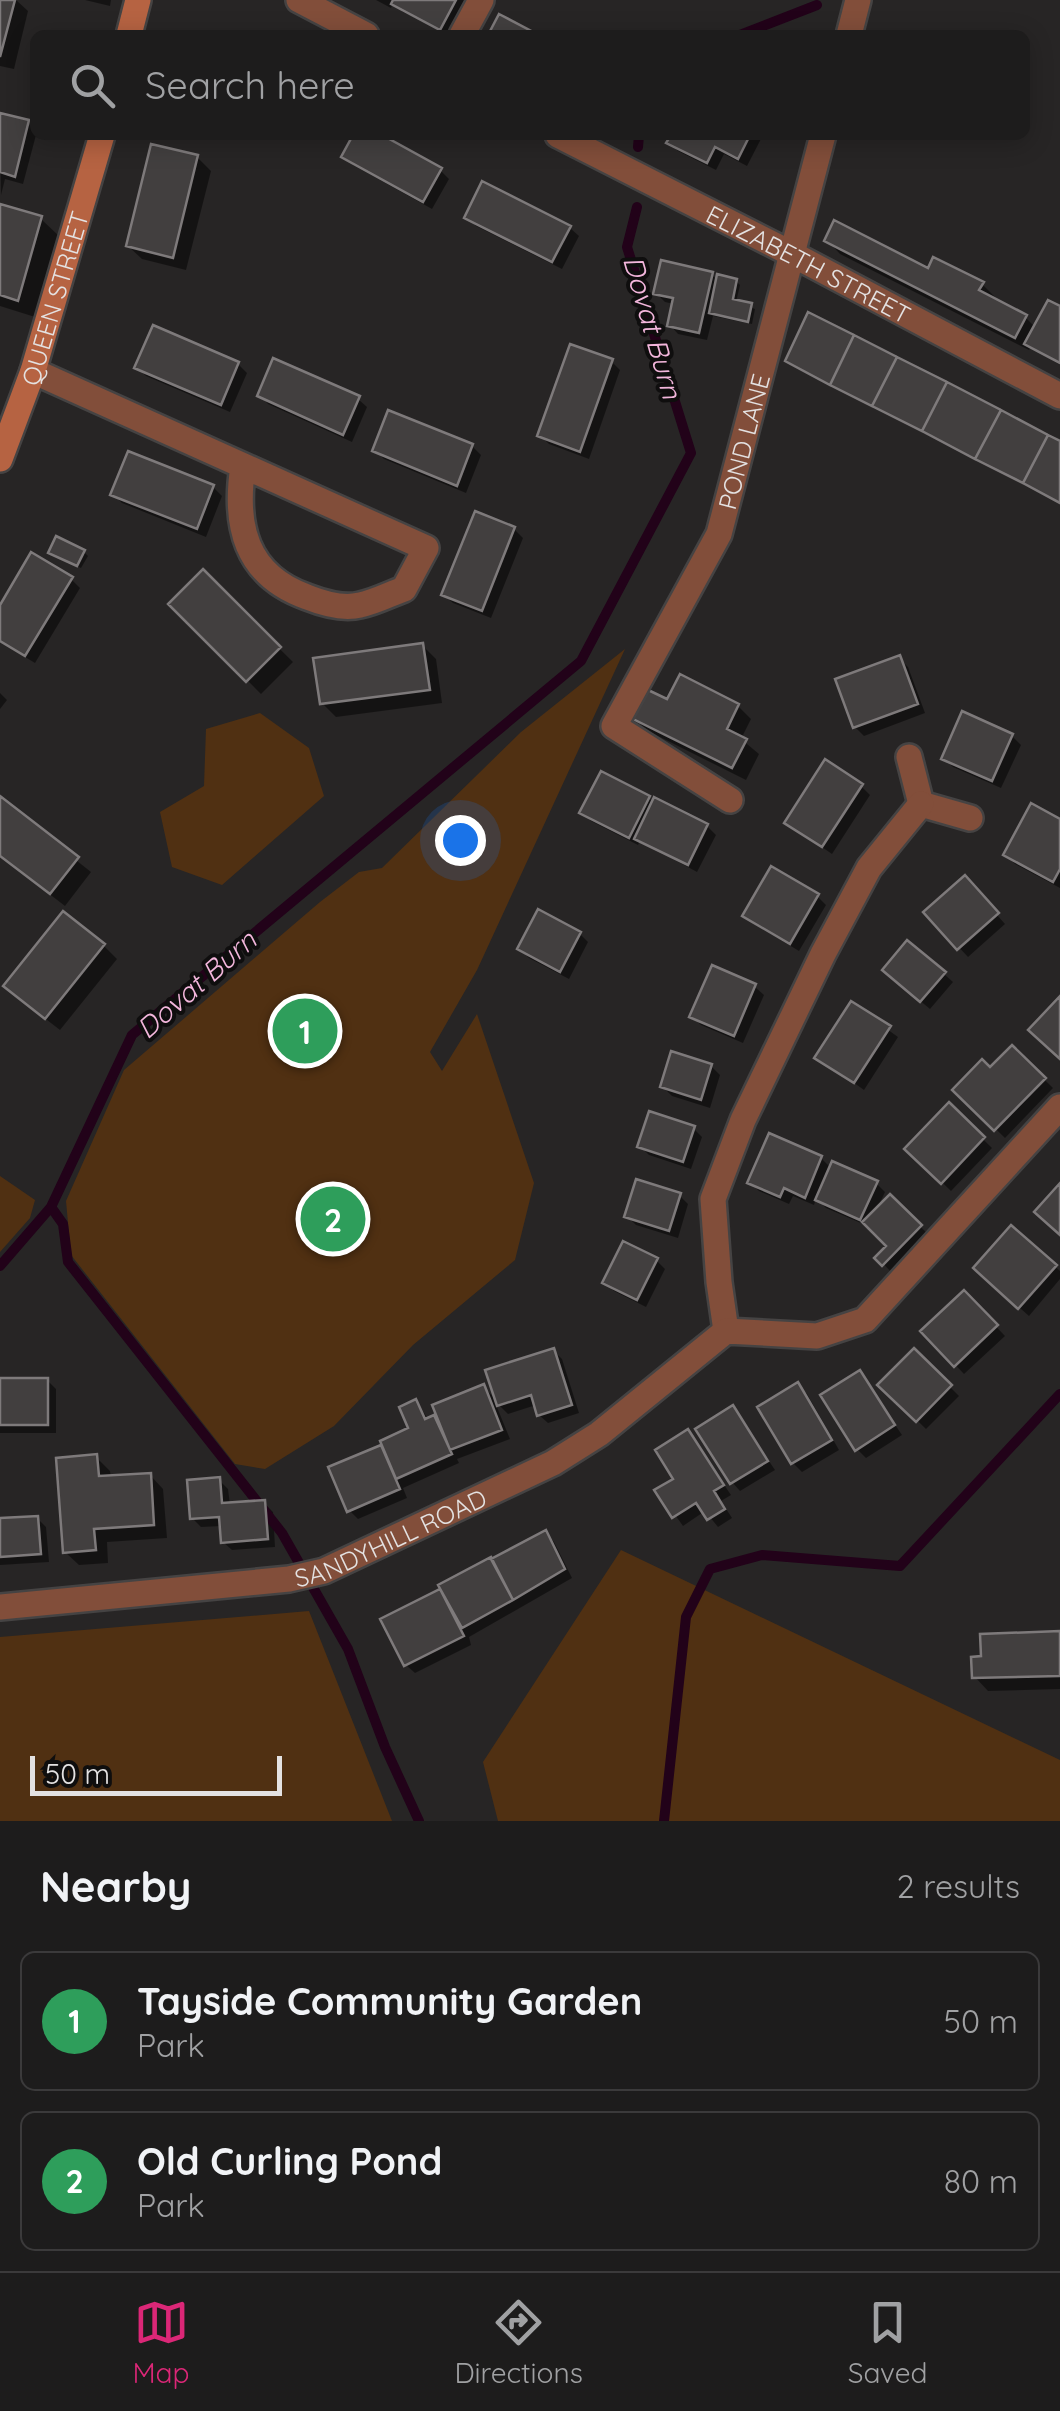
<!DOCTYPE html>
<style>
body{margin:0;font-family:Quicksand,sans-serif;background:#252525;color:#f1f3f6}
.scale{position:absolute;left:30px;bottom:25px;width:252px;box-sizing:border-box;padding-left:10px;border:5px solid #e4e2e2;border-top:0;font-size:28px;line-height:35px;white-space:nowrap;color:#e4e2e2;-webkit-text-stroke:8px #0f0e0e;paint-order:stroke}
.you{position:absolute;left:460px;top:840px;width:35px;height:35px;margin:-25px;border:8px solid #fff;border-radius:50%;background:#1a73e8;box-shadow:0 0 0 15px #1a73e833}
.badge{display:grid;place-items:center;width:65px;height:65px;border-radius:50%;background:#db2777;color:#fff;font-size:32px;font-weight:700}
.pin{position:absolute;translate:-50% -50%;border:5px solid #fff;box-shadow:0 2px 10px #0006}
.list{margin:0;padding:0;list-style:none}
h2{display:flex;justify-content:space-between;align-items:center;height:130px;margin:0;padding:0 40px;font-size:42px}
h2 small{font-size:32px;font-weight:400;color:#a0a1a3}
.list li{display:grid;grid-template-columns:65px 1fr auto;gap:30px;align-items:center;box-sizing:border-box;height:140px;margin:0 20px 20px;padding:0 20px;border:2px solid #3b3a3b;border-radius:15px}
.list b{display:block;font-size:38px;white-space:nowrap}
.list p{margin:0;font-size:32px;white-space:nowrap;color:#a0a1a3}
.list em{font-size:32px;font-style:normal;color:#a0a1a3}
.icon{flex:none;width:55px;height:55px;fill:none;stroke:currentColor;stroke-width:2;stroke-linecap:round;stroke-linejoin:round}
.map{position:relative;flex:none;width:1060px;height:1821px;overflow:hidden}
.search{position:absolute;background:#1d1c1c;box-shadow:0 5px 25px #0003;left:30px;right:30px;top:30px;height:110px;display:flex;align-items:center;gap:25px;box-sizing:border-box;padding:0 35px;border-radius:15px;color:#a0a1a3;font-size:38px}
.sheet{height:450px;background:#1d1c1c}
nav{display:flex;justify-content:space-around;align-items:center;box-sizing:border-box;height:140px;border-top:2px solid #3b3a3b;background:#1d1c1c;font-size:28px;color:#a0a1a3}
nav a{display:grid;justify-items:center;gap:5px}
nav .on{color:#db2777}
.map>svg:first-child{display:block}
</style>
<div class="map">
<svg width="1060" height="1821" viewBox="0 0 1060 1821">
<rect width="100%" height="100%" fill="#272525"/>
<path fill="#503012" d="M625,649L477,970L430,1052L442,1071L477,1014L534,1183L515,1260L413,1345L334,1426L265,1469L235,1464L71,1255L66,1201L124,1070L320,902L359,872L382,868L521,732Z
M260,713L309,748L324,796L222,885L172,867L160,812L204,786L206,729Z
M0,1176L35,1200L30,1218L0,1252Z
M621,1550L1060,1760V1821H498L483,1762Z
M309,1611L392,1821H0V1637Z"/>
<path fill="#0007" d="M0,0H16L28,11L14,69L0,66Z
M85,0H111L110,6Z
M376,0H469L451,35L403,12L393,3L391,8Z
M0,115L28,123L36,135L23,184L5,179L1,195Z
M356,135H377L440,170L449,179L432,209L353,165L344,156Z
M673,135H763L747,166L724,154L716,170L678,151L669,143Z
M197,157L211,171L186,270L142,259L128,246Z
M0,207L41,219L59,236L35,317L0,306Z
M467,217L570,228L579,236L562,269L476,226Z
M827,240L982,284L996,298L994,301L1025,317L1036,328L1060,309V365L1031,347L1029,350L840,254Z
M711,274L718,281H736L740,285L736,302L755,309L752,324L713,316L707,340L678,334L670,325L674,304L665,302L656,293Z
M611,361L620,370L589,459L549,444L540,435Z
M238,364L247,373L230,412L146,376L137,367Z
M792,365L1060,445V503Z
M260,395L358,399L367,407L352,442L268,404Z
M472,446L481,455L466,493L384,459L375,450Z
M213,487L222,496L206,537L122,503L113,494Z
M514,529L523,538L491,618L453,603L444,595Z
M84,552L88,556L81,568L55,556Z
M203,573L293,662L261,694L172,604Z
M71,579L80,588L35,663L0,642V610Z
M423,646L436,659L442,703L336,717L322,703Z
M899,658L908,667L925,713L864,736L855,727Z
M0,693L7,700L0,709Z
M668,703L738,706L751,719L741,739L759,754L746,780L648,731L634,718Z
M1012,736L1021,745L1001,788L953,767L944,758Z
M861,786L870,795L832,854L787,823Z
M649,798L654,803L707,826L716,835L697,872L640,841L638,845L591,821L582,813Z
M0,800L91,872L65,906L0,856Z
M1060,822V888L1015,864L1006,855Z
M973,888L1005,924L968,957L926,912Z
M817,896L826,905L799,951L754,924L745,915Z
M580,934L588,942L569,979L529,958L520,949Z
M103,945L117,959L60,1030L20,999Z
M713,968L755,987L764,995L743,1043L701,1025L692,1016Z
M944,974L953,982L930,1009L894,979Z
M852,1004L898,1037L864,1090L818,1057Z
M1012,1048L1053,1088L1005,1138L956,1090L990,1071Z
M711,1066L720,1075L710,1108L672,1096L663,1087Z
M949,1106L992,1148L951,1191L908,1149Z
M693,1128L702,1137L691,1169L649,1155L640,1146Z
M821,1158L831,1168L876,1183L885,1192L877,1209L890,1197L929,1235L892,1273L878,1258L890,1246L870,1227L826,1208L816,1198L814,1205L793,1196L789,1204L759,1191L750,1182Z
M679,1195L688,1204L678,1238L636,1225L627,1216Z
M1012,1228L1060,1271V1279L1029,1316L985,1277Z
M656,1260L665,1269L646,1307L614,1291L605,1282Z
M964,1293L1005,1336L964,1374L923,1331Z
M553,1350L562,1359L579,1413L548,1423L539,1415L536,1405L508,1414L494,1400L510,1439L457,1459L459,1463L403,1488L407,1498L358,1519L349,1510L331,1469L384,1446L411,1429L416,1402L429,1420L484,1387L498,1402Z
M914,1351L959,1396L926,1429L881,1385Z
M860,1373L902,1435L866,1458L857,1449Z
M0,1380H47L56,1389V1433H0Z
M798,1385L807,1394L839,1450L802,1472L793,1463L761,1408Z
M733,1408L775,1470L740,1491L732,1482Z
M688,1432L731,1495L721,1501L732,1518L718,1527L705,1511L683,1526L658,1491L677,1479Z
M96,1457L110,1471L111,1478L150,1475L163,1489L167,1538L107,1542L108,1563L79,1565L65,1552Z
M219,1480L228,1489L230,1505L264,1503L273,1512L275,1547L232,1550L223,1542L222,1526L201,1527L192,1518Z
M37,1518L46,1527L49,1562L0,1565V1520Z
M546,1533L554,1542L572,1578L469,1637L471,1645L415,1673L406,1665L384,1620Z
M1060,1634V1689L988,1691L975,1677Z"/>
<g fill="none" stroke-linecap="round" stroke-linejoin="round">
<path stroke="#220219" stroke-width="10" d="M740,35L817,5
M638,147L639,135
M51,1207L63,1224L68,1262L282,1533L348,1649L385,1747L419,1821
M0,1266L51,1207L132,1035L581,661L691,453L627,247L637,207
M664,1821L686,1617L710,1569L762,1555L900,1566L1060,1394"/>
</g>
<path fill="#423f3f" stroke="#7e7a7b" stroke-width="2.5" d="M0,0H15L0,57Z
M393,0H456L440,30L391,4Z
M499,14L539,35H488Z
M0,113L29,120L15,177L0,172Z
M353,135H382L442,168L423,202L341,157Z
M671,135H750L738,159L715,147L707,163L666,143Z
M151,144L198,155L173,258L126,246Z
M482,181L571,226L552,262L464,218Z
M0,204L42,216L18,301L0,295Z
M834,220L928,268L933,257L984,282L979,290L1027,315L1015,338L824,241Z
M661,260L713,272L699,333L667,326L673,298L653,294Z
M717,274L737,279L733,299L752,303L748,322L709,313Z
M1048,300L1060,306V363L1024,344Z
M808,312L854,335L830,385L785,361Z
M153,325L239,362L221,405L134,368Z
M854,335L897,357L872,406L830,385Z
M570,344L613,359L580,452L537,436Z
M897,357L947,382L922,431L872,406Z
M273,358L360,396L343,435L257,396Z
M947,382L1001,410L975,459L922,431Z
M388,410L473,444L457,486L372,451Z
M1001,410L1048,435L1023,483L975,459Z
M1048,435L1060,441V503L1023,483Z
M128,451L214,485L197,529L110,495Z
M475,511L515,527L482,611L441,595Z
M56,536L85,550L77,566L48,553Z
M31,552L73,577L25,656L0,641V605Z
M203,569L281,647L246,682L168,604Z
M423,643L430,690L320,704L313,658Z
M900,655L918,704L853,728L835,679Z
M680,674L739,704L727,729L747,739L732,768L631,718L646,689L667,699Z
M962,711L1013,734L992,781L941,759Z
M825,759L863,784L822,847L784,823Z
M601,771L650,796L629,838L579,813Z
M0,796L79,857L50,894L0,856Z
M654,797L708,824L688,865L634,839Z
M1031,803L1060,819V869L1053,882L1003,855Z
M771,866L819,894L790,944L742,916Z
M965,875L999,913L957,950L923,912Z
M538,909L581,932L560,972L517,949Z
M63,911L105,944L45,1019L3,986Z
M907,940L946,972L920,1002L882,970Z
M712,965L756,984L734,1036L689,1017Z
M1060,996V1059L1028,1030Z
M851,1001L891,1026L854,1083L814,1058Z
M1012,1045L1046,1078L994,1131L952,1090L982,1059L990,1067Z
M671,1051L712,1064L701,1100L660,1087Z
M949,1102L985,1137L941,1184L904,1149Z
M649,1111L695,1126L683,1162L637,1147Z
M769,1133L822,1156L805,1198L784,1188L780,1197L747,1183Z
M832,1161L878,1181L860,1220L815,1200Z
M636,1179L681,1193L669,1231L624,1217Z
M1060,1183V1235L1034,1212Z
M890,1194L922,1225L882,1266L874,1258L886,1246L862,1222Z
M1011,1225L1057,1265L1018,1309L973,1268Z
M623,1241L658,1258L637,1300L602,1283Z
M964,1290L998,1325L954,1367L920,1331Z
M554,1348L572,1405L537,1416L531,1395L497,1406L485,1370Z
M914,1348L952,1385L916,1422L877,1385Z
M860,1370L895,1425L855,1451L820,1395Z
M0,1378H48V1425H0Z
M798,1382L832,1440L791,1464L757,1407Z
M484,1384L502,1430L450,1450L432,1405Z
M416,1399L425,1419L434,1415L452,1454L396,1479L380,1441L408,1428L399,1407Z
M733,1405L768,1461L730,1484L695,1429Z
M688,1429L724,1485L714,1491L725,1509L707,1520L696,1503L672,1518L654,1490L673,1479L655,1450Z
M381,1445L400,1489L347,1512L328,1467Z
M97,1454L99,1476L151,1473L154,1525L94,1529L96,1550L63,1553L56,1458Z
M220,1477L222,1503L265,1500L268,1539L221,1543L219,1517L190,1519L187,1480Z
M38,1516L41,1554L0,1557V1518Z
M546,1530L565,1569L513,1600L491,1559Z
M491,1557L513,1600L462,1628L438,1585Z
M440,1589L464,1636L404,1666L380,1619Z
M1060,1631V1676L972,1678L971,1657L981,1656L980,1634Z"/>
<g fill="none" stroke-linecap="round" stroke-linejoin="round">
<g stroke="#454343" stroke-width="30">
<g id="street">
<path d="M299,0L366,35"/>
<path d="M462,35L481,0"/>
<path d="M849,35L858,0"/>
<path id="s1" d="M558,135L792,254L1060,396"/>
<path d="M33,371L426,548L404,589C390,594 375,602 360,605C344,609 322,603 307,597C245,575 234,525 243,466"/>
<path d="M909,757L921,804"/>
<path id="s2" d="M730,800L614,726L719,534L823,135"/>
<path d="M921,804L970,818"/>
<path d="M726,1331L719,1282L713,1199L743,1120L823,954L869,868L921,804"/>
<path id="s3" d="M0,1607L289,1579L324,1571L553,1463L599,1434L726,1331L817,1336L865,1320L1060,1107"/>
</g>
</g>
<g stroke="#454343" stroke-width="30">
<g id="secondary">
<path d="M129,35L138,0"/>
<path id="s4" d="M0,459L33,371L102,135"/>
</g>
</g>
<use href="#street" stroke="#824e3a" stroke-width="25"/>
<use href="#secondary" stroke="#b66342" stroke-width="25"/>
</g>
<g text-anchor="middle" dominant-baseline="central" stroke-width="8" stroke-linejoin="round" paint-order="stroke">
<g font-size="25" fill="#e4e2e2" stroke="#0f0e0e">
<text stroke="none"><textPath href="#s1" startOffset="282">ELIZABETH STREET</textPath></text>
<text stroke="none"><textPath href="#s4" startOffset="170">QUEEN STREET</textPath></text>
<text stroke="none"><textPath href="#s2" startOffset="452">POND LANE</textPath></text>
<text stroke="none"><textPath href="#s3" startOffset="400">SANDYHILL ROAD</textPath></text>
</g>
<g font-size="28" font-style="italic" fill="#f3b6dc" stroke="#0f0e0e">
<text transform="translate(653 327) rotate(74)">Dovat Burn</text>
<text transform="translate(196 984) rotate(-41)">Dovat Burn</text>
</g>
</g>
</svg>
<div class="scale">50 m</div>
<div class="you"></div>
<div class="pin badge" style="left:305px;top:1031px;background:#2e9e5b">1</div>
<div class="pin badge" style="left:333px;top:1219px;background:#2e9e5b">2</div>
<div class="search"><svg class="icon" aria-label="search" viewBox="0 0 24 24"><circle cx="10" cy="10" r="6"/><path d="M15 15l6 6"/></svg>Search here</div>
</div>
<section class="sheet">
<h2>Nearby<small>2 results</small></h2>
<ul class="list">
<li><span class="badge" style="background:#2e9e5b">1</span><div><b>Tayside Community Garden</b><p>Park</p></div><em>50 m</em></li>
<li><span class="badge" style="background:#2e9e5b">2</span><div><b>Old Curling Pond</b><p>Park</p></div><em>80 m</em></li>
</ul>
</section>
<nav>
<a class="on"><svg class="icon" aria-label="map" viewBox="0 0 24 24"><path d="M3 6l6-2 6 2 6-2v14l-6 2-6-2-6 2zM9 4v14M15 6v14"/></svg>Map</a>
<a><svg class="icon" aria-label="directions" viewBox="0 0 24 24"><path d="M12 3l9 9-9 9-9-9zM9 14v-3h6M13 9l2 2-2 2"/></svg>Directions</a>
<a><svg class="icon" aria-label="saved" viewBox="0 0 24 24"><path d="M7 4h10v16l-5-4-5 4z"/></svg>Saved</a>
</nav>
